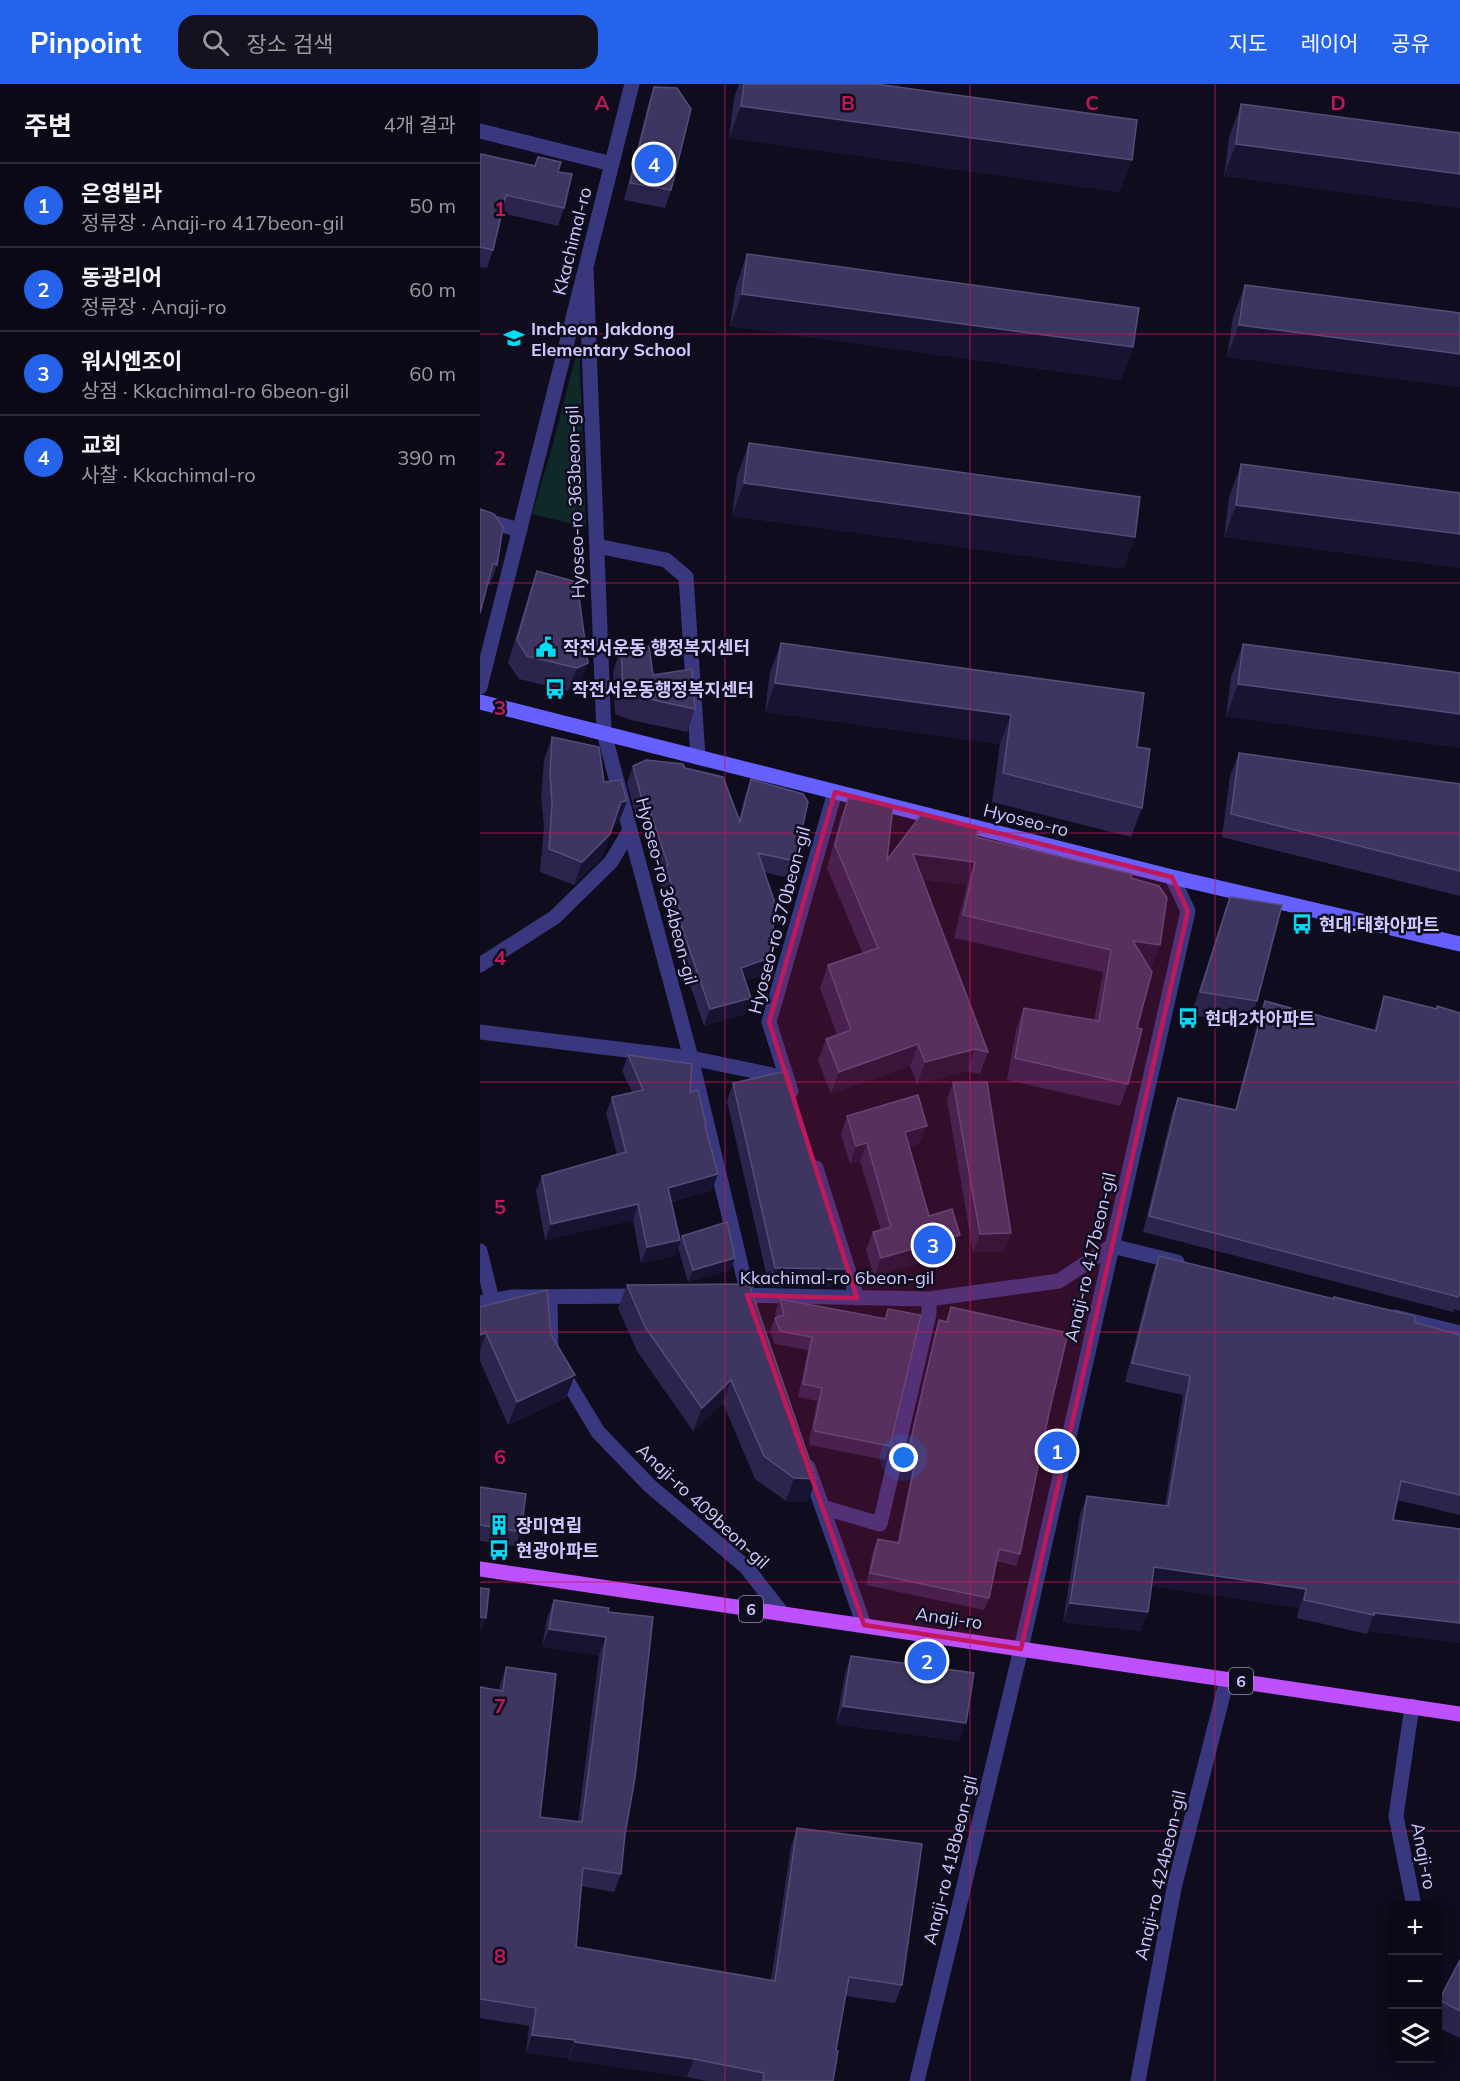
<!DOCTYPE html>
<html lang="ko">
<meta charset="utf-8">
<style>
body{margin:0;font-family:Mulish,"Noto Sans KR",sans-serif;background:#14121f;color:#f1f3f6}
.controls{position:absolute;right:18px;bottom:18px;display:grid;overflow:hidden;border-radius:12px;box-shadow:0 3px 15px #0003}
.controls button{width:54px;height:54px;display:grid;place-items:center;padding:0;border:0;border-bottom:2px solid #2b2a35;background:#0b0916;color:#f1f3f6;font:30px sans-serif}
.you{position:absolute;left:424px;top:1374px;width:21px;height:21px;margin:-15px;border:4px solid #fff;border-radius:50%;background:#1a73e8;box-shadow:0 0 0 9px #1a73e833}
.badge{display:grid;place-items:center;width:39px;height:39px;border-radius:50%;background:#2563eb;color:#fff;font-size:20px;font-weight:700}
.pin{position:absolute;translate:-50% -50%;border:3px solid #fff;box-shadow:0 2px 6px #0006}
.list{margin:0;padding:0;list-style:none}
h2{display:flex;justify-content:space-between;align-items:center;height:78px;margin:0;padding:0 24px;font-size:26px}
h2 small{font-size:20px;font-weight:400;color:#9a9aa1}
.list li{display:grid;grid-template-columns:39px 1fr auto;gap:18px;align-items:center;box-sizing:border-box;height:84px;padding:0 24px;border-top:2px solid #2b2a35}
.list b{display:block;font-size:22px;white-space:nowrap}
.list p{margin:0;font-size:20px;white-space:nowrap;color:#9a9aa1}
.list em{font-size:20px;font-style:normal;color:#9a9aa1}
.icon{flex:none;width:33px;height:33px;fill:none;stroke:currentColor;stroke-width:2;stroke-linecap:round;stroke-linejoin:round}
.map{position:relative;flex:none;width:980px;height:1997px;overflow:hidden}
header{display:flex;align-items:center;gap:36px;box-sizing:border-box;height:84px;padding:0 30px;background:#2563eb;color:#fff}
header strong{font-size:28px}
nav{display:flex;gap:33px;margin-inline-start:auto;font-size:21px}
.search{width:420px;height:54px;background:#14121f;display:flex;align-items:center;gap:15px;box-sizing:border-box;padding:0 21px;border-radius:18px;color:#9a9aa1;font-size:22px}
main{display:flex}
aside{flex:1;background:#0b0916}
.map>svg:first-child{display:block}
</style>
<header>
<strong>Pinpoint</strong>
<div class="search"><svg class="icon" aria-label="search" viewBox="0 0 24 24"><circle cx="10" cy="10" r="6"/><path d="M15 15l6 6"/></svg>장소 검색</div>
<nav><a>지도</a><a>레이어</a><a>공유</a></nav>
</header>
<main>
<aside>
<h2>주변<small>4개 결과</small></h2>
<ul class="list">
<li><span class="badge">1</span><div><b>은영빌라</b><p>정류장 · Anaji-ro 417beon-gil</p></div><em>50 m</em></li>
<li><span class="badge">2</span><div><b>동광리어</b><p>정류장 · Anaji-ro</p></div><em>60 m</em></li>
<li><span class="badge">3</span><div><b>워시엔조이</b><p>상점 · Kkachimal-ro 6beon-gil</p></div><em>60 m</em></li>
<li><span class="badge">4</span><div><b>교회</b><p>사찰 · Kkachimal-ro</p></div><em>390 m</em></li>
</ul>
</aside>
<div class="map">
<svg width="980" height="1997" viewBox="0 0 980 1997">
<rect width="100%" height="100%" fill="#0f0c1e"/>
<path fill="#0f2828" d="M99,260L106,443L52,430L71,367Z"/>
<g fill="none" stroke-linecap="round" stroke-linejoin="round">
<path stroke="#39377e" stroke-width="15" d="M0,47L132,80
M106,185L124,649L211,974L270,1219
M0,435L40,446
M117,462L186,476L206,493L218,673
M0,603L152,0
M0,881L75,833L131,778L150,746
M0,948L211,974L307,994
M311,1007L289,938L355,708
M336,1084L377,1214
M0,1167L12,1216
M261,1211L449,1215L579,1197L632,1162L697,1178
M70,1213L71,1270L118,1348L170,1402L266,1483L302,1529
M0,1219L31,1213L162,1212
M915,1233L980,1249
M328,1383L384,1541
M342,1423L400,1440L449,1230V1215
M932,1622L916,1732L934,1822
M437,1997L541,1565L708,827L692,793
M658,1997L694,1804L747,1595"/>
<path stroke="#6560ff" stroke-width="15" d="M0,618L692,793L980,860"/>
<path stroke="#be50ff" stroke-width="15" d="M0,1485L980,1630"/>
</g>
<path fill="#2c244c" d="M259,0H396L640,108L249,54L254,14Z
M174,3L191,106L185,124L144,116L168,21Z
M761,20L980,49V124L744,92L749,53Z
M58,73L78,88L84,124L78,142L22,129L13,166L7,184L0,183V74L54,82Z
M267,170L653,263L641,296L250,242L256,202Z
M765,201L980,229V303L747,273L753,233Z
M269,359L655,453L643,485L252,432L257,392Z
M761,380L980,409V484L744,453L749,413Z
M0,425L17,481L10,501L7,500Z
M57,487L97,498L100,602L88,607L39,595L28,579L49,510Z
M301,559L657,663L662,724L651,753L512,718L520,660L285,628L290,588Z
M763,560L980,589L746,633L751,593Z
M141,564L215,625L207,648L151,636L135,630L133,588Z
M72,653L147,717L138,740L133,741L122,774L94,801L60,788L64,742L61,713L64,676Z
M759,669L980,700V812L742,753L750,692Z
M153,682L205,684L259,735L265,712L271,695L315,777L309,794L284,788L289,874L283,891L265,897L271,914L265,930L224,942L192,848L194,842L179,798L181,793L161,734L157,735L147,699Z
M368,714L407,776L496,753L651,794L672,883L669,882L648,1000L640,1022L527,996L536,946L544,924L614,937L623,888L474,854L487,801L442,795L508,968L500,990L487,987L437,1000L430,982L351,1010L338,977L346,955L357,951L340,904L348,881L383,870L347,784L360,736Z
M750,813L777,917L769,940L711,931L742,836Z
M904,912L956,925L980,929V1227L974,1225L973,1228L663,1148L692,1029L698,1014L755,1026L779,933L785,917L894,946L899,928Z
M148,971L210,1008L225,1044L232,1106L191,1118L200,1156L194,1172L161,1179L153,1136L65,1156L56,1107L62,1092L137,1071L126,1029L132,1013L152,1008L142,987Z
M473,998L525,1167L493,1168L467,1016Z
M253,999L366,1185L360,1203L289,1202L247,1017Z
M367,1032L440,1059L429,1063L449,1132L473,1169L394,1192L386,1166L393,1148L401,1146L380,1077L370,1080L361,1050Z
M202,1152L251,1186L208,1198L198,1164Z
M679,1172L934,1238L980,1251V1431L917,1416L913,1436L980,1445V1559L888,1547L887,1550L817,1534L819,1524L671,1502L661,1547L583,1538L600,1430L607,1412L685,1422L703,1311L645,1298L672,1191Z
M269,1200L328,1418L306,1417L275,1395L243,1319L213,1347L157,1267L138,1224L147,1201Z
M300,1215L404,1234L408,1225L410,1362L405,1376L330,1361L329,1356L337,1317L318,1313L328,1266L295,1260L290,1247L295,1234L296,1233L295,1229Z
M0,1223L71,1251L86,1314L28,1341L0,1277Z
M471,1223L569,1329L540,1470L536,1482L516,1477L509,1514L504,1526L386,1501L393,1467L398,1455L417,1459L433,1382L424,1380L455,1248L459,1236L466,1237Z
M0,1403L41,1448L35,1462L0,1457Z
M74,1516L128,1528L145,1750L141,1790L134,1808L101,1802L96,1863L291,1896L311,1762L317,1744L422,1901L415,1919L365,1912L356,1966L353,1997H226L207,1993L88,1976V1974L46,1969L49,1942L0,1934V1603L19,1606L20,1601L26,1583L60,1733L98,1738L119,1571L62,1563L67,1534Z
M371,1572L479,1657L356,1640L365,1590Z
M980,1876V1954L957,1943V1921Z"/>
<path fill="#191332" d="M261,22L652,76L640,108L249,54Z
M756,60L980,90V124L744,92Z
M262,210L653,263L641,296L250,242Z
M759,241L980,270V303L747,273Z
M264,399L655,453L643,485L252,432Z
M756,421L980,450V484L744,453Z
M108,579L100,602L88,607L97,584Z
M295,599L531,631L520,660L285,628Z
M758,600L980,630V664L746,633Z
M147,717L138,740L132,741L141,718Z
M167,718L161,734L157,735L163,719Z
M130,750L122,774L94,801L102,778Z
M433,770L495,778L487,801L425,792Z
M653,857L680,861L672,883L645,880Z
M289,874L283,891L255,900L261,884Z
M271,914L265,930L224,942L230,925Z
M438,960L430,982L351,1010L359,988Z
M495,965L487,987L437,1000L445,978Z
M447,1042L440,1059L418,1066L425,1048Z
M387,1059L380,1077L370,1080L376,1062Z
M238,1090L232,1106L182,1120L188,1104Z
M158,1120L153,1136L65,1156L71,1140Z
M531,1149L525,1167L493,1168L500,1150Z
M480,1151L473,1169L394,1192L401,1174Z
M200,1156L194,1172L161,1179L167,1163Z
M255,1174L251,1186L208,1198L213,1186Z
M295,1184L366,1185L360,1203L289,1202Z
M6,1249L0,1266V1251Z
M95,1291L86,1314L28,1341L37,1318Z
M251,1296L243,1319L213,1347L222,1324Z
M314,1394L336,1395L328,1418L306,1417Z
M674,1483L826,1505L819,1524L667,1502Z
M590,1519L668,1528L661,1547L583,1538Z
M894,1529L980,1539V1559L888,1547Z
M0,1533L6,1534L0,1549Z
M69,1545L126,1553L119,1571L62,1563Z
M363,1622L486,1639L479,1657L356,1640Z
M52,1951L95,1956L88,1974L46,1969Z
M95,1958L214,1975L207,1993L88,1976Z"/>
<path fill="#3e3660" stroke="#554d79" stroke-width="1.5" d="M264,0H396L657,36L652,76L261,22Z
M174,3L197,4L211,25L191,106L150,99Z
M761,20L980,49V90L756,60Z
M1,70L55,82L58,73L81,78L78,88L92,90L84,124L26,111L13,166L0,163V75Z
M267,170L659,224L653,263L262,210Z
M765,201L980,229V270L759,241Z
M269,359L660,413L655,453L264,399Z
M761,380L980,409V450L756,421Z
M0,425L14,430L23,443L17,481L13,479L0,529Z
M57,487L97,498L108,579L97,584L47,572L37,556Z
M301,559L664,609L657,663L670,665L662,724L523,689L531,631L295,599Z
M763,560L980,589V630L758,600Z
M169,562L173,591L212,585L215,625L160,613L143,607L141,564Z
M72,653L119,663L124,698L141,696L147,717L141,718L130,750L102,778L69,765L72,719L70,690Z
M759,669L980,700V787L751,730Z
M166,676L203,680L205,684L243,693L260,738L271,695L323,710L328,718L315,777L278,769L296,822L289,874L261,884L271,914L230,925L198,832L202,831L185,782L188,781L167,718L163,719L153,682Z
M368,714L413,722L407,776L441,731L499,743L496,753L652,790L651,794L679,802L687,814L680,861L653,857L672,888L657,944L662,945L648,1000L535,974L544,924L619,937L631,866L483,831L495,778L433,770L508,968L495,965L445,978L438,960L359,988L346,955L371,946L348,881L398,864L355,761Z
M750,813L802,821L777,917L720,908Z
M904,912L957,925V922L980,929V1210L978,1213L669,1132L698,1014L756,1026L785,917L896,947Z
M148,971L212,980L210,1008L218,1006L226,1041L225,1042L238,1090L188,1104L200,1156L167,1163L158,1120L71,1140L62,1092L146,1068L132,1013L163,1006Z
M307,987L366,1185L295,1184L253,999Z
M473,998H507L531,1149L500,1150Z
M438,1011L447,1042L425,1048L449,1132L472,1125L480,1151L401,1174L393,1148L411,1143L387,1059L376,1062L367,1032Z
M247,1138L255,1174L213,1186L202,1152Z
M679,1172L854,1215V1213L935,1232L934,1238L980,1251V1411L921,1397L913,1436L980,1445V1539L894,1529V1531L824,1516L826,1505L674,1483L668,1528L590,1519L607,1412L688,1422L710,1292L652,1279Z
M269,1200L336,1395L314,1394L284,1372L251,1296L222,1324L165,1243L147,1201Z
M67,1206L71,1251L95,1291L37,1318L6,1249L0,1251V1223Z
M300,1215L406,1235L408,1225L441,1231L410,1362L335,1347L334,1343L342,1304L323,1300L332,1253L300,1247L295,1234L304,1231Z
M471,1223L588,1249L569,1329L540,1470L519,1465L509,1514L390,1489L398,1455L419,1459L437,1369L428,1368L459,1236L467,1238Z
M0,1403L46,1410L41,1448L0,1441Z
M0,1504L9,1505L6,1534L0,1533Z
M74,1516L129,1524L128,1528L173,1533L155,1694L145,1750L141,1790L103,1784L96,1863L295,1897L317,1744L442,1760L422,1901L369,1893L356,1966L358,1967L353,1997H283L284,1989L214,1975L95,1958V1956L52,1951L56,1924L0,1915V1603L23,1607L26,1583L76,1590L60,1733L102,1738L126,1553L69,1545Z
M371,1572L494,1589L486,1639L363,1622Z
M980,1876V1927L959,1916Z"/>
<path fill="#c2185b" fill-opacity="0.2" stroke="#c2185b" stroke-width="4.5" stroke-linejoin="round" d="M355,708L692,793L708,827L541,1565L384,1541L267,1211L377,1214L289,938Z"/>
<path fill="none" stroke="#c2185b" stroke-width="1.5" stroke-opacity="0.55" d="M245,0V1997M490,0V1997M735,0V1997M0,250H980M0,499H980M0,749H980M0,998H980M0,1248H980M0,1498H980M0,1747H980"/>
<defs>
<g id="school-bare" transform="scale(1.62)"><path d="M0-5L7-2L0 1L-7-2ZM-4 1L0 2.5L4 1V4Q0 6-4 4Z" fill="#00dbf4" stroke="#0f0c1e" stroke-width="2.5" paint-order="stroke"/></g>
<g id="civic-bare" transform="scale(1.62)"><path d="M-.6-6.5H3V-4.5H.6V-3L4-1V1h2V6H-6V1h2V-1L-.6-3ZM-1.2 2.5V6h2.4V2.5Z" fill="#00dbf4" stroke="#0f0c1e" stroke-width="2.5" paint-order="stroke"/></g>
<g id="bus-bare" transform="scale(1.62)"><path d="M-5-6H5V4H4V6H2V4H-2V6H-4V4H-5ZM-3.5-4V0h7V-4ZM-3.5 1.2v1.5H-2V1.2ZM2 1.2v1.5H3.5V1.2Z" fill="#00dbf4" stroke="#0f0c1e" stroke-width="2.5" paint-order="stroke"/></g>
<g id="building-bare" transform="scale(1.62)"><path d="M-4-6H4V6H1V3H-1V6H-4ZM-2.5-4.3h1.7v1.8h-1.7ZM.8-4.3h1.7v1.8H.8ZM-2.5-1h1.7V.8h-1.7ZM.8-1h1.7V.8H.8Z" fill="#00dbf4" stroke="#0f0c1e" stroke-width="2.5" paint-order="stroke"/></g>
</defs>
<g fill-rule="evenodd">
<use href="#school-bare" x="34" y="254"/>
<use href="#civic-bare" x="66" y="563"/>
<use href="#bus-bare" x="75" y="605"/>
<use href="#bus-bare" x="822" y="840"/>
<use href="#bus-bare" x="708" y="934"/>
<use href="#building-bare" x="19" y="1441"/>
<use href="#bus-bare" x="19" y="1466"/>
</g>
<g text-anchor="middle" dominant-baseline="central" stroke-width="5" stroke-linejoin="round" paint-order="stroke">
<g fill="#0f0c1e" stroke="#9690bc" stroke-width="1.5">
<rect x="259" y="1512" width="24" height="26" rx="4.5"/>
<rect x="749" y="1584" width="24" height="26" rx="4.5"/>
</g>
<g font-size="16" font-weight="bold" fill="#d0c9ff">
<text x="271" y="1525">6</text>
<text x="761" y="1597">6</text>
</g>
<g font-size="18" fill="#d0c9ff" stroke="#0f0c1e">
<text transform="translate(92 157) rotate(-76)">Kkachimal-ro</text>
<text transform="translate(95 418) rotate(-92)">Hyoseo-ro 363beon-gil</text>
<text transform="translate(546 736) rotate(14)">Hyoseo-ro</text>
<text transform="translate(187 807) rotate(75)">Hyoseo-ro 364beon-gil</text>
<text transform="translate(299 836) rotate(-75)">Hyoseo-ro 370beon-gil</text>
<text transform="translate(610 1173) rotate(-77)">Anaji-ro 417beon-gil</text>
<text x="357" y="1193">Kkachimal-ro 6beon-gil</text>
<text transform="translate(223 1422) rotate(43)">Anaji-ro 409beon-gil</text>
<text transform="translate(469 1534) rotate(8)">Anaji-ro</text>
<text transform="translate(944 1772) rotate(79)">Anaji-ro</text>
<text transform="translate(470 1776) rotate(-76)">Anaji-ro 418beon-gil</text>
<text transform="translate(680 1791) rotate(-77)">Anaji-ro 424beon-gil</text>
</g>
<g font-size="18" font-weight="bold" fill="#d0c9ff" stroke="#0f0c1e" text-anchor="start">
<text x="51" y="244">Incheon Jakdong<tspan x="51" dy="21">Elementary School</tspan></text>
<text x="83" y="563">작전서운동 행정복지센터</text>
<text x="92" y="605">작전서운동행정복지센터</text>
<text x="839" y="840">현대.태화아파트</text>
<text x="725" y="934">현대2차아파트</text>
<text x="36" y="1441">장미연립</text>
<text x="36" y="1466">현광아파트</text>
</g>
</g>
<g font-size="20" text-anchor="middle" font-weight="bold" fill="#c2185b" stroke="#0f0c1e" stroke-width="5" stroke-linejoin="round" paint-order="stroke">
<text x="122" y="26">A</text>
<text x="368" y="26">B</text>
<text x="612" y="26">C</text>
<text x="858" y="26">D</text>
<text x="20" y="132">1</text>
<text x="20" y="381">2</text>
<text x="20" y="631">3</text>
<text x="20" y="881">4</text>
<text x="20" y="1130">5</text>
<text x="20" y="1380">6</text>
<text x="20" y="1629">7</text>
<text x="20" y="1879">8</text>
</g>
</svg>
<div class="controls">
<button>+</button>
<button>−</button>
<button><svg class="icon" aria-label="layers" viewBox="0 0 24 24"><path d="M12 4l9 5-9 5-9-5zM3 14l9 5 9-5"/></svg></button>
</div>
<div class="you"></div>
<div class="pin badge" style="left:577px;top:1367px">1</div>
<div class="pin badge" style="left:447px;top:1577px">2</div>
<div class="pin badge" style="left:453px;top:1161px">3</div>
<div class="pin badge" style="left:174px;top:80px">4</div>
</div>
</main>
